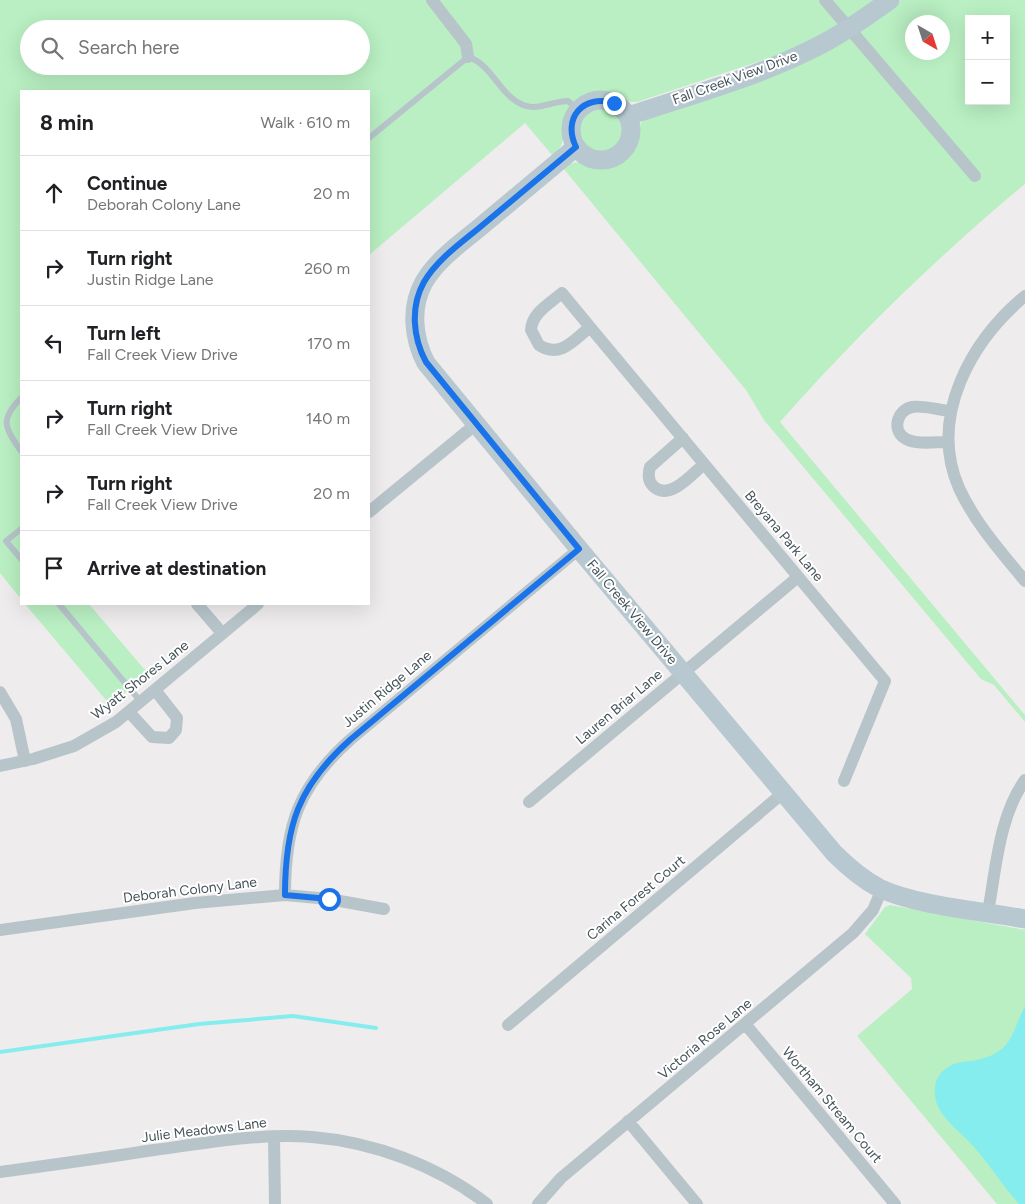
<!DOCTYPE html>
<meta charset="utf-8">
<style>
body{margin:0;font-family:Figtree,sans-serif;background:#f2f2f2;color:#202124}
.controls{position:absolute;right:15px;top:15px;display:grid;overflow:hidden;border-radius:0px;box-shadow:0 5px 20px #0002}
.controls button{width:45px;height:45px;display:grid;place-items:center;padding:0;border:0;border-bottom:1px solid #e0e0e0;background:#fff;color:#202124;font:25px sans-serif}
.compass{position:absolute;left:905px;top:15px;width:45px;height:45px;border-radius:50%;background:#fff;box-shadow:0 5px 20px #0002;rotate:141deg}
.stop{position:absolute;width:15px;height:15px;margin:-11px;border:4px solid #1a73e8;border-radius:50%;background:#fff}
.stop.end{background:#1a73e8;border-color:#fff;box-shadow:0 1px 5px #0008}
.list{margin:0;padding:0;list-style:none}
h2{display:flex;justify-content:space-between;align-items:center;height:65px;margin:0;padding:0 20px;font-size:21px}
h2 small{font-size:16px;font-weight:400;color:#757577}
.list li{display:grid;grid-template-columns:32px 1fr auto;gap:15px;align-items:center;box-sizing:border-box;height:75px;padding:0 20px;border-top:1px solid #e0e0e0}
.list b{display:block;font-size:19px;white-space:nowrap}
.list p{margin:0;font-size:16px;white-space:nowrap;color:#757577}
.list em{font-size:16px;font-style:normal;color:#757577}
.icon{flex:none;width:28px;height:28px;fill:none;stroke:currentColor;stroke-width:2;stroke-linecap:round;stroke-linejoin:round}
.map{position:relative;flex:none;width:1025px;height:1204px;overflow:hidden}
.search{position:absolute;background:#fff;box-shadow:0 5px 20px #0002;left:20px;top:20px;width:350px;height:55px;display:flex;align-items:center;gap:12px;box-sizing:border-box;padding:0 18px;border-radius:28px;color:#757577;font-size:19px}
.panel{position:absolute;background:#fff;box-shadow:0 5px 20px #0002;left:20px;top:90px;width:350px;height:515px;border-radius:0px}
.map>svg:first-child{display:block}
</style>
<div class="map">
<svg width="1025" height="1204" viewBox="0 0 1025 1204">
<rect width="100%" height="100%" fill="#efeced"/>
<path fill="#b9efc2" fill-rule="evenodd" d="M0,0H875L820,37L784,53L637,102C623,103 613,91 597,92C580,94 566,107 563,124C562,132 565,140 560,147C559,150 555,153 552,155L525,123L369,255V91H21V599L0,573ZM29,29H361V66H29Z
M901,0H1025V184C936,258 857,335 780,422L1025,715V722L994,685L981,679L764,420L746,390L563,168C581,153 603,174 623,159C639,147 633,130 645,118L882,15ZM969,19H1006V101H969ZM912,22H942V52H912Z
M579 130a22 22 0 1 1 44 0a22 22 0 1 1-44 0Z
M25,604H89L144,669L153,671L104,709L106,700Z
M890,905L1025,930V1204H997L857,1036L912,989L911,978L865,934L885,907Z"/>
<path fill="#85eded" d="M1025,1006V1204H1019C1003,1186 990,1165 974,1147C963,1134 943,1120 937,1104C932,1090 935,1075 948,1067C957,1061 967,1062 977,1060C1013,1052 1011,1033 1025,1006Z"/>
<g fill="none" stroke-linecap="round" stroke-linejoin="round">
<path stroke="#85eded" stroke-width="4" d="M0,1052L199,1024L293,1016L376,1028"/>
<path stroke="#b7c5ca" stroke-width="6" d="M369,138L468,57C492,64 499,95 523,105C537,111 553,101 568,101L578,110
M21,398C0,419 4,427 21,451
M21,529L6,541L21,559
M59,604L141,702"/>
<path stroke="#b7c5ca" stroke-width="12" d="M432,0L466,44L468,57
M825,0L975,176
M1025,296C971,341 928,417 959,488C975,523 1001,552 1025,581
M590,327L562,293C549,304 532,313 531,330L539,345C560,359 574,340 590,327L885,681L844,781
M683,438L650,467C648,474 648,481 653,486C669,502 692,474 704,464
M948,442C935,442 917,445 906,439C891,431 897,410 912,407C923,405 939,410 950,411
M369,512L476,424
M197,604L222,633
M0,692L16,719L25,761
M129,712L152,737L169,738L176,730L177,718L155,690
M0,766L33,759L74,746L116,722L258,604
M529,802L798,577
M285,895C285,826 298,786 351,739L579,549
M988,912C996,869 999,816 1025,780
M0,930L195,903L285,895L329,899L384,909
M508,1025L783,793
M746,1025L895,1204
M628,1121L697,1204
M274,1137L275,1204
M0,1172C51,1165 103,1158 154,1150C206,1143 260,1133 312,1137C374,1142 438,1166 487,1204
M538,1204L561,1178L853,933L873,910L882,889"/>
<path stroke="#b7c8d0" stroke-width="19" d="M571 130a30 30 0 1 1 60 0a30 30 0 1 1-60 0Z
M628,116C688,96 751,79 808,51C838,37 863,19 890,0
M576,147C546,172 515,198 485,223C464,241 438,258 424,282C410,307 413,338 426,363L579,549L834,853C848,867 862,879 879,888C917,906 982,911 1025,919"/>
</g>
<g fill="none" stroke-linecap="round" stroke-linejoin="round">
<path stroke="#1a73e8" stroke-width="6" d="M329,899L285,895C285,826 298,786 351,739L579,549L426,362C413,338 410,307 424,282C438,258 464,241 485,223C515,198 546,172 576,147C562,118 583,94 614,103"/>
</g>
<g text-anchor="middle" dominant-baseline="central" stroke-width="4" stroke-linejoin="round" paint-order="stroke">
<g font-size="14" fill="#45545a" stroke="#fff">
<text transform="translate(735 78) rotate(-20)">Fall Creek View Drive</text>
<text transform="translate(784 536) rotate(50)">Breyana Park Lane</text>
<text transform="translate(632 612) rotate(50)">Fall Creek View Drive</text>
<text transform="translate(140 680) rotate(-38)">Wyatt Shores Lane</text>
<text transform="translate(387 689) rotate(-40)">Justin Ridge Lane</text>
<text transform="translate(619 707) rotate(-40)">Lauren Briar Lane</text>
<text transform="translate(190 890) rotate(-7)">Deborah Colony Lane</text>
<text transform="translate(636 898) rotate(-40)">Carina Forest Court</text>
<text transform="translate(705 1039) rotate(-40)">Victoria Rose Lane</text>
<text transform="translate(832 1105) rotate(50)">Wortham Stream Court</text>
<text transform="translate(204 1130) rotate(-7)">Julie Meadows Lane</text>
</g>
</g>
</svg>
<div class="controls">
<button>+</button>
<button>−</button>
</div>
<svg class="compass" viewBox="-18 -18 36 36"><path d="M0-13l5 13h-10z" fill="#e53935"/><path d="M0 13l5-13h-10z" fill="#757577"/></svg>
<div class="stop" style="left:329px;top:899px"></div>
<div class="stop end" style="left:614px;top:103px"></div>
<div class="search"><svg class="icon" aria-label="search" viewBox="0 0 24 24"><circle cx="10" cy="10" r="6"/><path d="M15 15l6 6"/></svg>Search here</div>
<section class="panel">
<h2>8 min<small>Walk · 610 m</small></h2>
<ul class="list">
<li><svg class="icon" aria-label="ahead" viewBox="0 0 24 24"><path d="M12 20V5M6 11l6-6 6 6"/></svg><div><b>Continue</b><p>Deborah Colony Lane</p></div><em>20 m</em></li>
<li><svg class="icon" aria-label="right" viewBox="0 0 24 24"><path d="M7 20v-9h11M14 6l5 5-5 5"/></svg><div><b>Turn right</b><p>Justin Ridge Lane</p></div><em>260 m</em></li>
<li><svg class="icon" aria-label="left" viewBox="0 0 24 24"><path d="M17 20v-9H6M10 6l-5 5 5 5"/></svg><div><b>Turn left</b><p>Fall Creek View Drive</p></div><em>170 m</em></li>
<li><svg class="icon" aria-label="right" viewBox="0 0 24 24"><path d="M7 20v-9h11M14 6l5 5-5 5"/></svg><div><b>Turn right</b><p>Fall Creek View Drive</p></div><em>140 m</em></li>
<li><svg class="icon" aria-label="right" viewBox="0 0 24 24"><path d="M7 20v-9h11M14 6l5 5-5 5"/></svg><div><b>Turn right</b><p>Fall Creek View Drive</p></div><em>20 m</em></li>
<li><svg class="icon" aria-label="arrive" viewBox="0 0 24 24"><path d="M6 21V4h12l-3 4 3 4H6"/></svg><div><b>Arrive at destination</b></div></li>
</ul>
</section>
</div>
